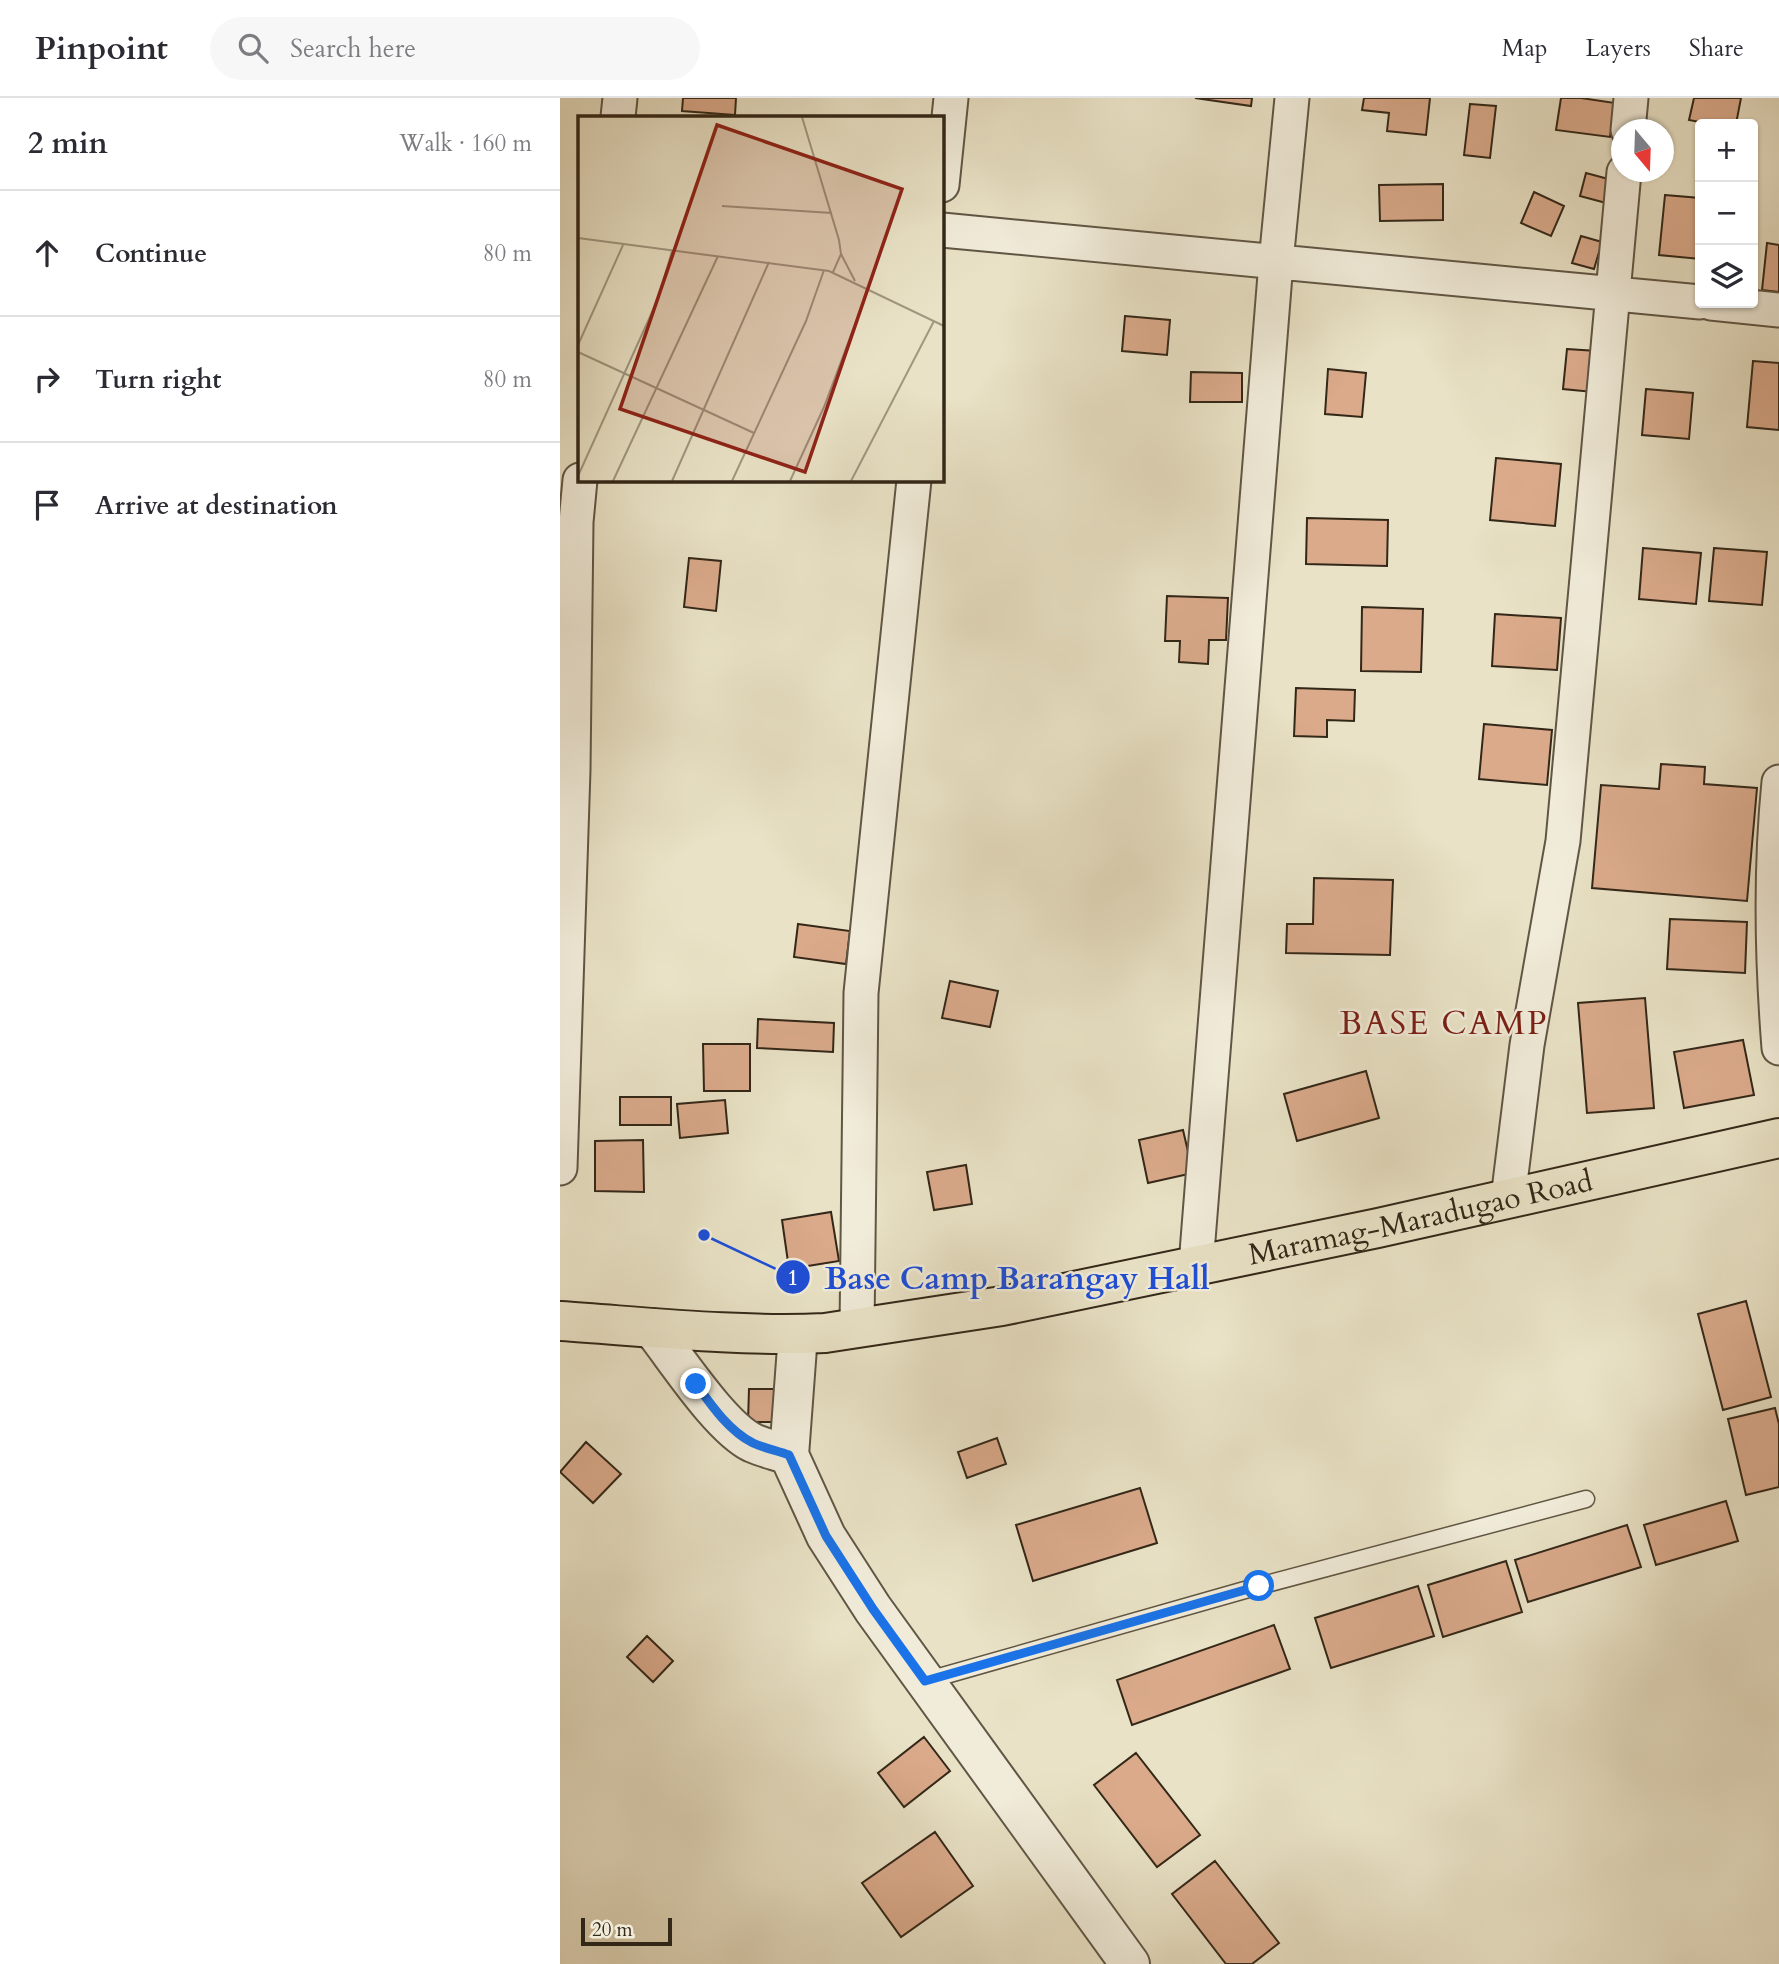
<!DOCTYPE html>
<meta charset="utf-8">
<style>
body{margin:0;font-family:Cardo,serif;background:#f7f7f7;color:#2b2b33}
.controls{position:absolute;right:21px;top:21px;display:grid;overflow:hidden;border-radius:7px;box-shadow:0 2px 5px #0004}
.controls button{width:63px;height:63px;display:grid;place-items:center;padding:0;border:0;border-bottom:2px solid #e1e1e2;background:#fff;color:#2b2b33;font:35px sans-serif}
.compass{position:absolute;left:1051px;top:21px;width:63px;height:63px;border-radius:50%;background:#fff;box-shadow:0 2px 5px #0004;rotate:161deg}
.scale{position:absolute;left:21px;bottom:18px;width:91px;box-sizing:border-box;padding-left:7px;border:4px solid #332718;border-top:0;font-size:19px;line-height:24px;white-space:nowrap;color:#332718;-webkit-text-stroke:5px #f1ecda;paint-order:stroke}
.stop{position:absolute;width:21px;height:21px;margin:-16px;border:5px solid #1a73e8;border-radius:50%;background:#fff}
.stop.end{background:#1a73e8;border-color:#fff;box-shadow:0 2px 7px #0008}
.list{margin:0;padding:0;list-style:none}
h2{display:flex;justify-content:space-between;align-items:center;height:91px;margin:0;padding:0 28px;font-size:30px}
h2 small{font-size:23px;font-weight:400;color:#7c7c81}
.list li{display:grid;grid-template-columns:46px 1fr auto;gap:21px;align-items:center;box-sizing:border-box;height:126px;padding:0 28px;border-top:2px solid #e1e1e2}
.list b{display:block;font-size:26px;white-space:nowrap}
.list em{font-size:23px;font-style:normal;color:#7c7c81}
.icon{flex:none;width:38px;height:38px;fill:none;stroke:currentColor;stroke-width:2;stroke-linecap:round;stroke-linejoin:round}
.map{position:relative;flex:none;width:1219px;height:1866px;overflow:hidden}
header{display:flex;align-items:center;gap:42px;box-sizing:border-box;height:98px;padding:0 35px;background:#fff;border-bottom:2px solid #e1e1e2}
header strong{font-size:33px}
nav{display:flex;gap:38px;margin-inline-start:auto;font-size:24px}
.search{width:490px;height:63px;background:#f7f7f7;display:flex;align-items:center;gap:18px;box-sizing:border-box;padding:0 24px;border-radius:38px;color:#7c7c81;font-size:26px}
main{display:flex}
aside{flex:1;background:#fff}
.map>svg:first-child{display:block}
</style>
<header>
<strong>Pinpoint</strong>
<div class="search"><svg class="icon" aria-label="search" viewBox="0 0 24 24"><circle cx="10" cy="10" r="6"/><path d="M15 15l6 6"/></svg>Search here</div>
<nav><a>Map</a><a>Layers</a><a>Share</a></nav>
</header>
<main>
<aside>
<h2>2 min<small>Walk · 160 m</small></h2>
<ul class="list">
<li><svg class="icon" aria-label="ahead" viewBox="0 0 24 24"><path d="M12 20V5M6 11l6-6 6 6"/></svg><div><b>Continue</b></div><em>80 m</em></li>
<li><svg class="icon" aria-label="right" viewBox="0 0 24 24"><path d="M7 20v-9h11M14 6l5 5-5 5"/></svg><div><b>Turn right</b></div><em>80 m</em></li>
<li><svg class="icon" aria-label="arrive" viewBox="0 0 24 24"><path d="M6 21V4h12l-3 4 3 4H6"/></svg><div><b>Arrive at destination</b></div></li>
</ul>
</aside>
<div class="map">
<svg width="1219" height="1866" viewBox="0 0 1219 1866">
<rect width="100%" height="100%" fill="#e9e2c6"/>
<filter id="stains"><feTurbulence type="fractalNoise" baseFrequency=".00286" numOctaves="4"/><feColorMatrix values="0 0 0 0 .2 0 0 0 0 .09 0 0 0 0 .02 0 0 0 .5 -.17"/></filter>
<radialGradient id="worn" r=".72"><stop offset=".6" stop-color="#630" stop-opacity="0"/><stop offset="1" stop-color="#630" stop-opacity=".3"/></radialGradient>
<path fill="#daaa8b" stroke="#332718" stroke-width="2" d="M123,0H176L175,17L122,13Z
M635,0H692L691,8Z
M804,0H870L866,37L827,33L829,15L802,12Z
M1001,0H1021L1055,5L1050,39L996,32Z
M1134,0H1181L1176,26H1150L1129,22Z
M910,6L936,8L930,60L904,57Z
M1026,75L1052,82L1046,105L1020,98Z
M883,86V122L820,123L819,87Z
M974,94L1004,108L991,138L961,125Z
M1105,97L1140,100V161L1099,157Z
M1021,138L1042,144L1034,171L1012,165Z
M1207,145L1219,147V194L1202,192Z
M565,218L610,222L607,257L562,253Z
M1007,251L1037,253L1033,294L1003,291Z
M1193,263L1219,265V332L1187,329Z
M768,271L806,275L802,319L765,316Z
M631,274L682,275V304H630Z
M1086,291L1133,295L1129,341L1082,337Z
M936,360L1001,366L995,428L930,422Z
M747,420L828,422L827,468L746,466Z
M1083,450L1141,455L1136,506L1079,501Z
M1154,450L1207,454L1202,507L1149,503Z
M129,460L161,463L156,513L124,509Z
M607,498L668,500L666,542H649L648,566L619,564L620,543H605Z
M802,509L863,511L861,574L801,573Z
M935,516L1001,520L997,572L932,568Z
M736,590L795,592L794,623L767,622V639L734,638Z
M924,626L992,632L987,687L919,681Z
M1101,666L1145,669L1144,686L1197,690L1187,803L1032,790L1041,687L1099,691Z
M754,780L833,782L830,857L726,855L727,826H753Z
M1110,821L1187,824L1185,875L1107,871Z
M238,826L290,833L286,866L234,859Z
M390,883L438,893L430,929L382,920Z
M1085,900L1094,1010L1027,1015L1018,905Z
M198,921L274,925L273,954L197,950Z
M1183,942L1194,997L1124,1010L1114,954Z
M143,946H190V993H144Z
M806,973L819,1020L737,1043L724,996Z
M60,999H111V1027H60Z
M165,1002L168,1035L120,1040L117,1006Z
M623,1032L633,1075L588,1085L579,1042Z
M83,1042L84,1094L35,1093V1043Z
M406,1067L412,1106L374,1112L367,1074Z
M271,1114L279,1163L229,1171L222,1122Z
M1186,1203L1211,1299L1163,1312L1138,1216Z
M189,1291H220L219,1324H188Z
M1215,1310L1219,1326V1389L1186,1397L1168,1321Z
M437,1340L446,1366L407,1380L398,1354Z
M26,1344L61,1376L33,1405L0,1374Z
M580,1390L597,1445L473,1483L456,1427Z
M1166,1403L1178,1443L1096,1467L1084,1427Z
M1067,1427L1081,1469L968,1504L955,1462Z
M946,1463L962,1514L883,1539L868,1487Z
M858,1488L874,1538L771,1570L755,1520Z
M714,1527L730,1571L572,1627L557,1582Z
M87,1538L113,1563L93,1584L67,1559Z
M364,1639L390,1673L344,1709L318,1675Z
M576,1655L640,1737L597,1769L534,1687Z
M375,1734L413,1788L341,1839L302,1785Z
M655,1763L719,1845L692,1866H666L612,1796Z"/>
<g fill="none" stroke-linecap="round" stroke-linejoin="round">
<g stroke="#605644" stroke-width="19">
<path id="service" d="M365,1583L699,1488L1026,1401"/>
</g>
<g stroke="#605644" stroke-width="37">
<path id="minor" d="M58,19L60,0
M1068,32L1071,0
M382,87L391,0
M382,132L1140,204
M1151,205L1219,212
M1219,684C1210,773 1212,862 1219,950
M0,1070L13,672L16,424L20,382
M948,1101L967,947L1003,743L1064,74
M636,1167L716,164L732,0
M297,1229L301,895L354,382"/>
</g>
<g stroke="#605644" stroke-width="42">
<path id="tertiary" d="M92,1230C116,1260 160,1329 193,1345C204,1350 218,1353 229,1357
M238,1236L229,1357L266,1438L313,1511L570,1866"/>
</g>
<g stroke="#332718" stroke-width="42">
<g id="primary">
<path id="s1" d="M0,1223C88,1229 178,1239 265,1235L442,1208L818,1130L1219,1040"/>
</g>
</g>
<use href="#service" stroke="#f1ecda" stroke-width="16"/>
<use href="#minor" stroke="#f1ecda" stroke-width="33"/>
<use href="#tertiary" stroke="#f1ecda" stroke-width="38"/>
<use href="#primary" stroke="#e9e2c6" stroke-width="38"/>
</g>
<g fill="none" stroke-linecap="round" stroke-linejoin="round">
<path stroke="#1a73e8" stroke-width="9" d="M136,1286C151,1307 169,1333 193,1345C204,1350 218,1353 229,1357L266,1438L313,1511L365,1583L699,1488"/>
</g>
<g text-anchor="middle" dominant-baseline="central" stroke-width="5" stroke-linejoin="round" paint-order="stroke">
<g font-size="30" fill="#332718" stroke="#f1ecda">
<text stroke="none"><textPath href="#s1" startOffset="872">Maramag-Maradugao Road</textPath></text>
</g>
<g font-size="33" letter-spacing="2" fill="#7a1f14" stroke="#f1ecda">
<text x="884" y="925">BASE CAMP</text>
</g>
</g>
<g transform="translate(18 18)">
<rect width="366" height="366" fill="#e9e2c6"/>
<path fill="none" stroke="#a09780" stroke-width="2" d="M224,1L261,124L263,138L255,156M144,90L254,97M0,122L251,155L366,210M263,138L277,165M0,229L45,129M0,236L176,317M0,360L80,183L94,135M35,365L140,140M94,365L191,146M154,365L228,205L246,154M212,365L246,291L291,171M273,365L356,205"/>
<path fill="#8f2418" fill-opacity="0.15" stroke="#8f2418" stroke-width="3.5" d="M139,9L324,73L227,356L42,293Z"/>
<rect width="366" height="366" fill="none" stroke="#332718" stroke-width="3.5"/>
</g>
<path fill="none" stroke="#1d4ed8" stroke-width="2.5" d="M144 1137L233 1179"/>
<g fill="#1d4ed8" stroke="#f1ecda" stroke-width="2.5">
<circle cx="144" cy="1137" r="7"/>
<circle cx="233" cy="1179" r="18"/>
</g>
<g font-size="21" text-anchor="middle" font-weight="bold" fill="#fff">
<text x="233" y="1187">1</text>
</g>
<g font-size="32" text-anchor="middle" font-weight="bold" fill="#1d4ed8" stroke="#f1ecda" stroke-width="5" stroke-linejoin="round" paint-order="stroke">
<text x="457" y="1191">Base Camp Barangay Hall</text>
</g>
<rect width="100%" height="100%" filter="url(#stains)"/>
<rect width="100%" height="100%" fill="url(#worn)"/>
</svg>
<div class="controls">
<button>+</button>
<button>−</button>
<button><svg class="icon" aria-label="layers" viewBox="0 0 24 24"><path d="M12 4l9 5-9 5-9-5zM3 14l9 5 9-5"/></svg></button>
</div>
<svg class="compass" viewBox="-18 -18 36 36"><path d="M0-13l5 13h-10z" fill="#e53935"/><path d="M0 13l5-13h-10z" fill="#7c7c81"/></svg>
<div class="scale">20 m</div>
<div class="stop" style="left:699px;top:1488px"></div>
<div class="stop end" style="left:136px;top:1286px"></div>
</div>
</main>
